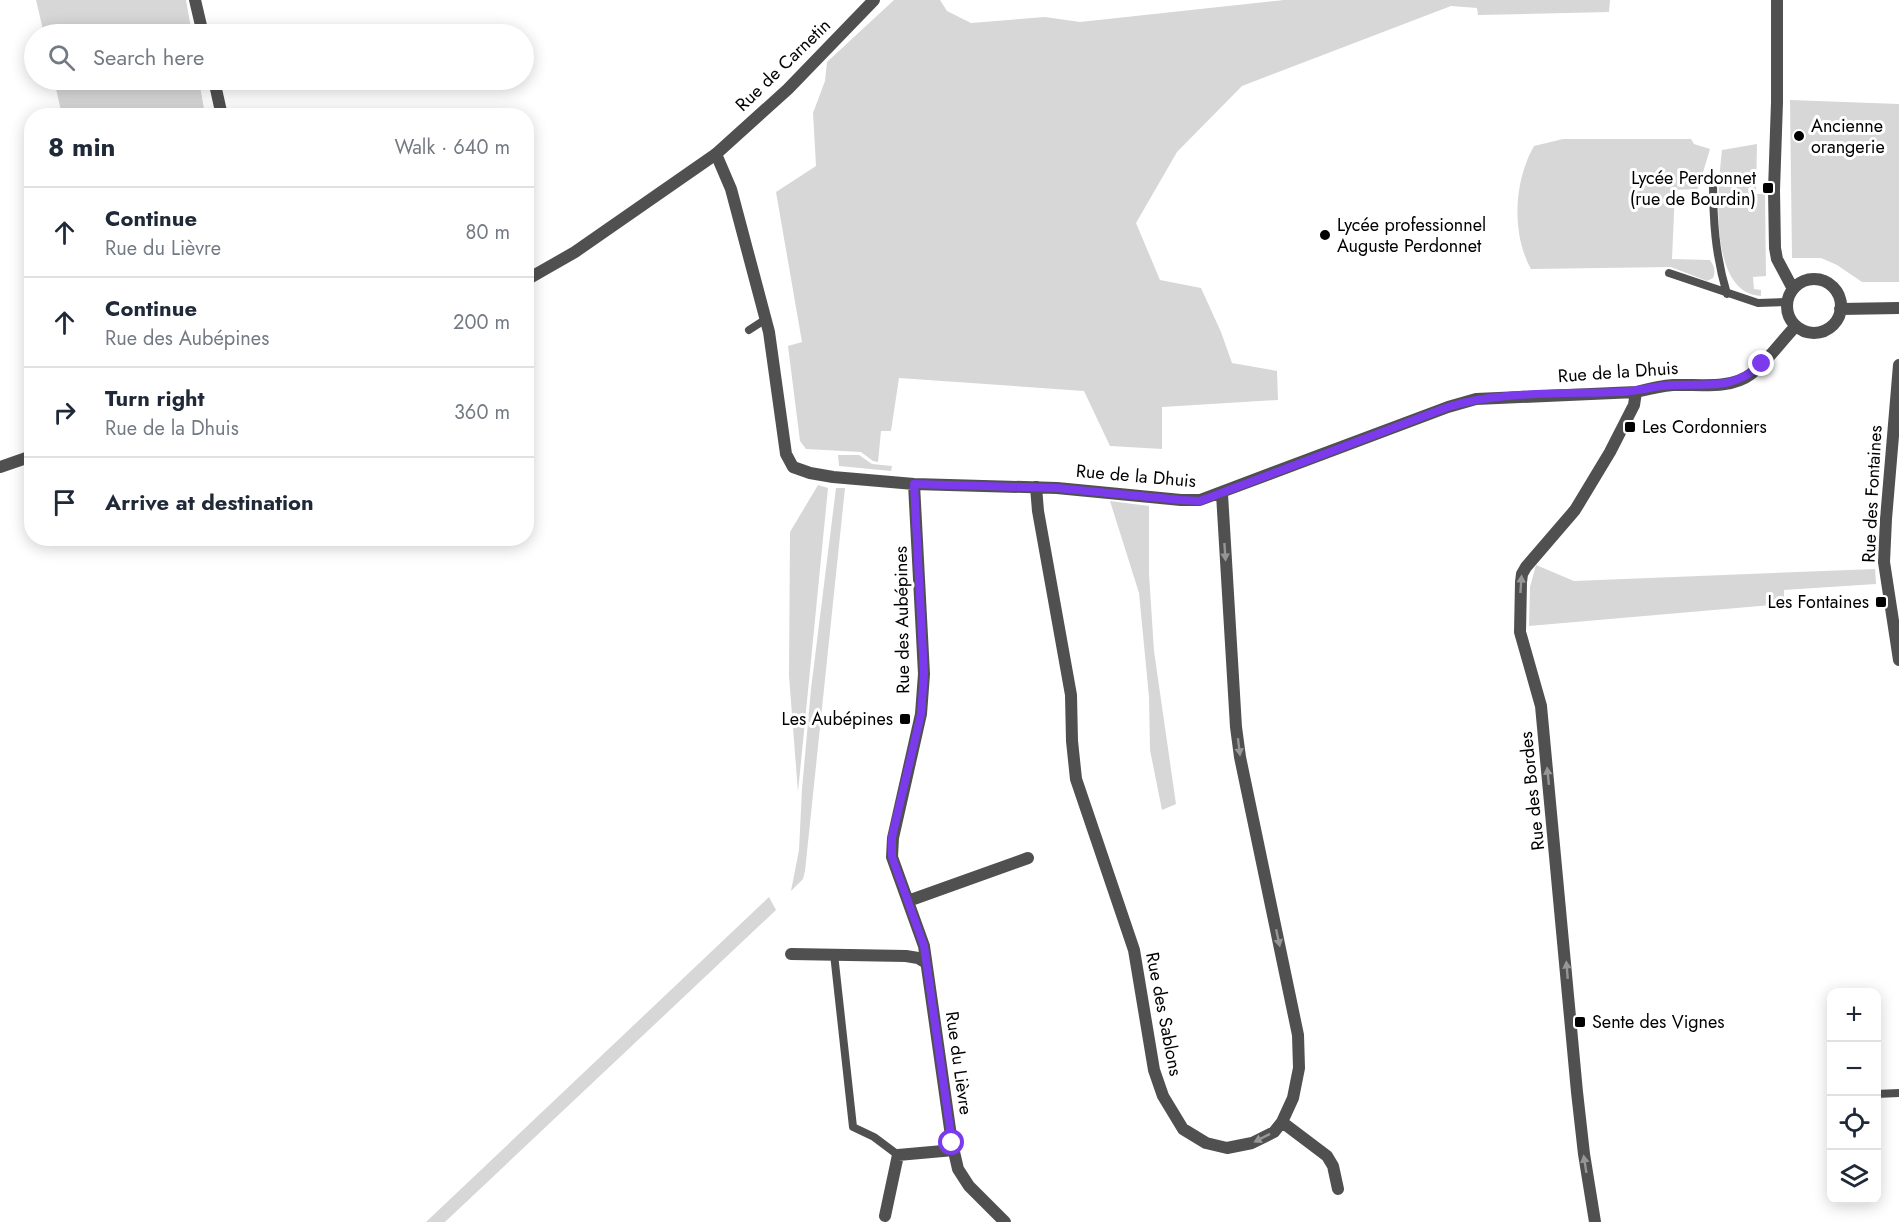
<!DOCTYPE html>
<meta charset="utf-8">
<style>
body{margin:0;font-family:Jost,sans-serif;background:#f2f2f3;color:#1f2937}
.controls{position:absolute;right:18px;bottom:18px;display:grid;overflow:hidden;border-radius:12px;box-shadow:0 3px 15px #0003}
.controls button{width:54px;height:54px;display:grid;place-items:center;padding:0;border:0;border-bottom:2px solid #e0e1e3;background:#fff;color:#1f2937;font:30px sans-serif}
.stop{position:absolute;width:18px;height:18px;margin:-14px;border:4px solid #7c3aed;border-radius:50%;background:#fff}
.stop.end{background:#7c3aed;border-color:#fff;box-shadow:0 2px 6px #0008}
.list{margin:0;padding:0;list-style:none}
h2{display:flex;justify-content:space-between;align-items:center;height:78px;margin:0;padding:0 24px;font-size:26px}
h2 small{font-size:20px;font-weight:400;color:#747a83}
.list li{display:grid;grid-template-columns:39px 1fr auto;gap:18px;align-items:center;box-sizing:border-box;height:90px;padding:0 24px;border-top:2px solid #e0e1e3}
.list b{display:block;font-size:22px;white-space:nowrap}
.list p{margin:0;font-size:20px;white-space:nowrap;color:#747a83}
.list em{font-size:20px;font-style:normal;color:#747a83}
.icon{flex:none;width:33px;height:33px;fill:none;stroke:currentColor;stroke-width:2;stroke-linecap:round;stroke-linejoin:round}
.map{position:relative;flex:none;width:1899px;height:1222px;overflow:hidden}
.search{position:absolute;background:#fff;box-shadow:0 3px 15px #0003;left:24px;top:24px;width:510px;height:66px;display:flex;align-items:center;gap:15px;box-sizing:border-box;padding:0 21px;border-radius:33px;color:#747a83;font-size:22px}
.panel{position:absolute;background:#fff;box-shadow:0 3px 15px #0003;left:24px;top:108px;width:510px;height:438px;border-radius:24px}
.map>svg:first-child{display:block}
</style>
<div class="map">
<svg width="1899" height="1222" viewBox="0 0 1899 1222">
<rect width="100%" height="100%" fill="#fff"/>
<path fill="#d7d7d7" d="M36,0H186L192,34H44Z
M894,0H940L947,11L971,23L1045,17L1080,22L1284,0H1610L1609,12L1478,15L1477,8L1451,6L1242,86L1177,152L1136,223L1160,280L1201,288L1221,332L1232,363L1277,371L1278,400L1162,407V449L1110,446L1084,391L899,378L891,431H881L878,462L873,461L861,452L806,449L800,441L788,346L802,342L776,192L816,166L813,113L825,81L827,62Z
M54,80H199L205,115H62Z
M1790,100L1899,104V282H1862L1837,265L1821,258H1792Z
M1563,139H1691L1694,144L1710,149L1698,189L1675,190L1672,259L1710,260C1714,266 1716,271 1713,278L1707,281L1671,267L1531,269C1511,233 1514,181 1534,146Z
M1757,144L1756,194H1765L1766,276L1753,277L1754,289L1761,290V296C1707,293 1718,187 1722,150Z
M838,455H859L872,464L892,466L891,471L839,466Z
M818,485L828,488L798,792L789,676L790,532Z
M836,488H845L805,871L803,879L791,891L799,850L802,789L811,689Z
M1110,501L1149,506V574L1154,651L1176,804L1162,810L1150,750L1149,697L1139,593Z
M1536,565L1574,581L1875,569L1876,584L1784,590V604L1529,626L1530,587Z
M769,897L776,910L445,1222H426Z"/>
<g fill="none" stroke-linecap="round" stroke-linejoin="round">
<path stroke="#505050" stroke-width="8" d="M1713,179C1713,220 1715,254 1727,294
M1669,273L1758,303L1787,302
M749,330L766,319
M834,954L853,1127L874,1137L898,1155
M1876,1094L1899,1093"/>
<path stroke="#505050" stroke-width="12" d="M195,0L203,34
M1777,0V102L1774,190L1775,248L1777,259L1793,289
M214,80L222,116
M716,154L731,189L769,332L786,454L793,467L810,473L833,477L914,484L1057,488L1181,500H1200L1448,407L1476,399L1636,392C1648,389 1660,386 1673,385C1698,384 1730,390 1751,374C1768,361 1781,341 1796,326
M1787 306a27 27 0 1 1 54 0a27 27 0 1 1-54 0Z
M1840,309L1899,308
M1899,365L1886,519L1884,562L1899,660
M914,484L924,674L921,714L893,838L892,857L924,946L952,1143L958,1169L969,1186L1005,1222
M1036,487L1038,511L1071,695L1072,741L1076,779L1134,950L1154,1070L1163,1096L1183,1129L1206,1143L1227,1148L1252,1143L1274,1132L1282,1122L1293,1098L1299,1068L1298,1035L1240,757L1236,727L1222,494
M908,901L1028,858
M791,954L906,956L918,958L926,963
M1282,1122L1327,1156L1333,1166L1338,1189
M885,1216L898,1155L954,1150
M1595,1222L1584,1154L1577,1092L1541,706L1520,632L1521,582L1522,574L1526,567L1575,510L1610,452L1634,405L1636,392"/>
<path stroke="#505050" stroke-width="12" d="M526,280L575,252L716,154L788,89L874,0
M0,467L32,456"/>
</g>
<defs><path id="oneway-solid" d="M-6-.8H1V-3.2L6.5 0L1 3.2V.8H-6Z" transform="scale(1.5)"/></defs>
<g fill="#969696">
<use href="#oneway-solid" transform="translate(1225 552) rotate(86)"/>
<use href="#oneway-solid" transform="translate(1521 584) rotate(-86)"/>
<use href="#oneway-solid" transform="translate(1239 747) rotate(83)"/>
<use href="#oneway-solid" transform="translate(1548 776) rotate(-96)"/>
<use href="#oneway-solid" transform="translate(1278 938) rotate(78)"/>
<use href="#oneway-solid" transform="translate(1567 970) rotate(-95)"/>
<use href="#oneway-solid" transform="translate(1262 1138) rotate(153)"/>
<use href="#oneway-solid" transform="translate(1585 1164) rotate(-99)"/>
</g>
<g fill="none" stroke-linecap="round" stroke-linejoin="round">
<path stroke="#7c3aed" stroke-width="8" d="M952,1143L924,946L892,857V837L921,714L924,674L914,484L1057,488L1181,500L1200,501L1448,407C1497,391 1564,394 1617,392C1636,392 1653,386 1672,385C1709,383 1731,391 1762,364"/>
</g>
<g fill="#000" stroke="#fff" stroke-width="2">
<circle cx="1799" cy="136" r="6"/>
<rect x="1762" y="182" width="12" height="12" rx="3"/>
<circle cx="1325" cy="235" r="6"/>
<rect x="1624" y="421" width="12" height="12" rx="3"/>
<rect x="1875" y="596" width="12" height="12" rx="3"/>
<rect x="899" y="713" width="12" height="12" rx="3"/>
<rect x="1574" y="1016" width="12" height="12" rx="3"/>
</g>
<g text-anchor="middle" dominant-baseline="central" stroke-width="6" stroke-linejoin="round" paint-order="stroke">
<g font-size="18" fill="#000" stroke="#fff">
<text transform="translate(783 65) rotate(-44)">Rue de Carnetin</text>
<text transform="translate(1618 372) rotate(-4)">Rue de la Dhuis</text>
<text transform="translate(1136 476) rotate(5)">Rue de la Dhuis</text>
<text transform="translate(1872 494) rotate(-87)">Rue des Fontaines</text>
<text transform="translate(902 620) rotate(-91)">Rue des Aubépines</text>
<text transform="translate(1532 791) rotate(-96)">Rue des Bordes</text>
<text transform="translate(1164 1014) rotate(79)">Rue des Sablons</text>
<text transform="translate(959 1063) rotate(82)">Rue du Lièvre</text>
</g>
<g font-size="18" fill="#000" stroke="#fff" text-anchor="start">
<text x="1811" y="126">Ancienne<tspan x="1811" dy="21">orangerie</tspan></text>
<text x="1756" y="178" text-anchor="end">Lycée Perdonnet<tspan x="1756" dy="21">(rue de Bourdin)</tspan></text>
<text x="1337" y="225">Lycée professionnel<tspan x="1337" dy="21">Auguste Perdonnet</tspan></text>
<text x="1642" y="427">Les Cordonniers</text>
<text x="1869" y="602" text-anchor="end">Les Fontaines</text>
<text x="893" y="719" text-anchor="end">Les Aubépines</text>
<text x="1592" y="1022">Sente des Vignes</text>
</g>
</g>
</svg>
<div class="controls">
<button>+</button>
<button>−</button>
<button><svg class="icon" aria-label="locate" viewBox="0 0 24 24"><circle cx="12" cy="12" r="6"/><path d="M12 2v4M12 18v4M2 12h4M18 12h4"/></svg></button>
<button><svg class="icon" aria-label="layers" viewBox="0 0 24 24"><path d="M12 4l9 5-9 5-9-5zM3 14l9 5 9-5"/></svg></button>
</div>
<div class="stop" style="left:952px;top:1143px"></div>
<div class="stop end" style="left:1762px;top:364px"></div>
<div class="search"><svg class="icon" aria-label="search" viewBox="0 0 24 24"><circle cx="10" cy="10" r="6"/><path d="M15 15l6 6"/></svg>Search here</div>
<section class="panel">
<h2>8 min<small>Walk · 640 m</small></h2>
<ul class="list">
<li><svg class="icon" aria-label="ahead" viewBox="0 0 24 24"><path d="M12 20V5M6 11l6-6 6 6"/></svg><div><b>Continue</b><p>Rue du Lièvre</p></div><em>80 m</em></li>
<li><svg class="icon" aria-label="ahead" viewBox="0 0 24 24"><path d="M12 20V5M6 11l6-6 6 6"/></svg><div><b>Continue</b><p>Rue des Aubépines</p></div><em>200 m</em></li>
<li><svg class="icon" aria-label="right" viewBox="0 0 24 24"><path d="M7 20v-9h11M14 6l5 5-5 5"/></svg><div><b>Turn right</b><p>Rue de la Dhuis</p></div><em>360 m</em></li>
<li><svg class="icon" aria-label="arrive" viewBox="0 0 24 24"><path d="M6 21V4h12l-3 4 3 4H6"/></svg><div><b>Arrive at destination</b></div></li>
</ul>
</section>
</div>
